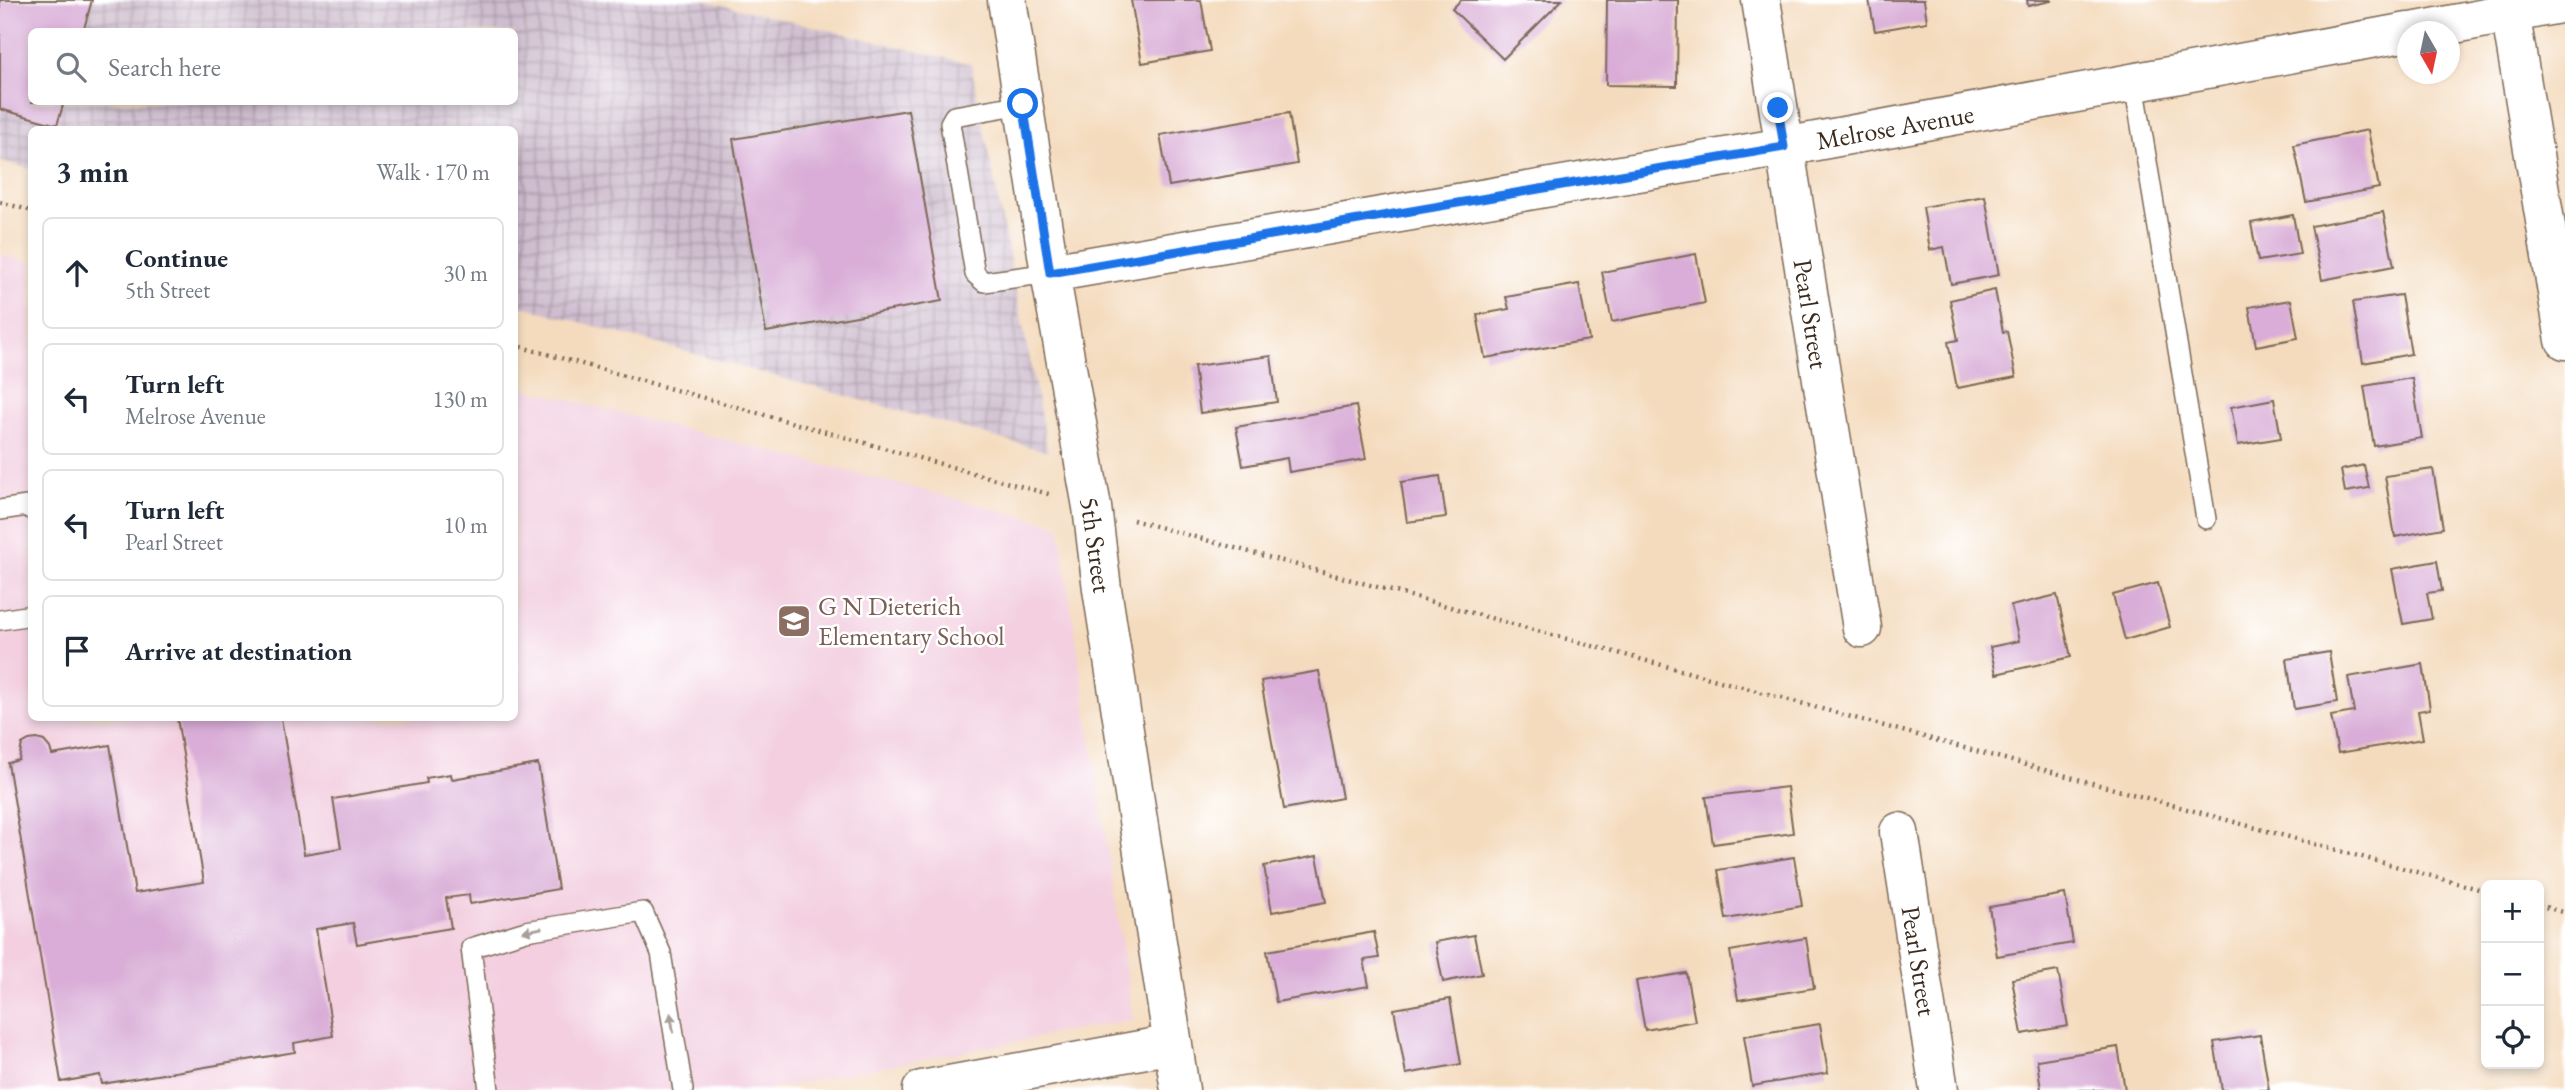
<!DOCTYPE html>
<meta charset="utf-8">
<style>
body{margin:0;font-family:"EB Garamond",serif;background:#f2f2f3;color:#1f2937}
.controls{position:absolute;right:21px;bottom:21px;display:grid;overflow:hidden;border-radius:10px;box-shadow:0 4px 10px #0003}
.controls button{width:63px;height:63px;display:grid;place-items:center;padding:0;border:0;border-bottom:2px solid #e0e1e3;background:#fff;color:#1f2937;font:35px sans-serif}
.compass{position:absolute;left:2397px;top:21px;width:63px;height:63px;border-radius:50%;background:#fff;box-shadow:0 4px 10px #0003;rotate:171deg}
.stop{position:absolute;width:21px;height:21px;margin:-16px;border:5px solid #1a73e8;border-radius:50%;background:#fff}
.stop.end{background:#1a73e8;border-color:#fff;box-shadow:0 2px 7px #0008}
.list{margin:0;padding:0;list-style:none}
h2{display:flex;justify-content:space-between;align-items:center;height:91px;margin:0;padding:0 28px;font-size:30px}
h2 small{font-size:23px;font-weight:400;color:#747a83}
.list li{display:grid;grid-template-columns:46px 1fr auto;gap:21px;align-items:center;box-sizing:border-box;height:112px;margin:0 14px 14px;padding:0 14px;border:2px solid #e0e1e3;border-radius:10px}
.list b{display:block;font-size:26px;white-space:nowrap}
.list p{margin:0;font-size:23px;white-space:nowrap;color:#747a83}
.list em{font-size:23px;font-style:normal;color:#747a83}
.icon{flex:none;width:38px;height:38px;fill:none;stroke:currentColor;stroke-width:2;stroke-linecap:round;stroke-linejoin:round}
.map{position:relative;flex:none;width:2565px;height:1090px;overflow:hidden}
.search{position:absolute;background:#fff;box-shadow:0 4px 10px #0003;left:28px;top:28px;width:490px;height:77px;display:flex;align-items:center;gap:18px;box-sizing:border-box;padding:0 24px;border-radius:10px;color:#747a83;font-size:26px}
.panel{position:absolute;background:#fff;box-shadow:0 4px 10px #0003;left:28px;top:126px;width:490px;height:595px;border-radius:10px}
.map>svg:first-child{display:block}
</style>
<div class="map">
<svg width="2565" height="1090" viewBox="0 0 2565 1090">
<defs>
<pattern id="industrial-grid" width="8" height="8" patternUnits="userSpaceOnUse" patternTransform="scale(1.75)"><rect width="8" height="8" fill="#cfbdcf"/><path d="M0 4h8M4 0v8" fill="none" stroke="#a99aa7"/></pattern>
</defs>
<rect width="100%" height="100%" fill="#fff"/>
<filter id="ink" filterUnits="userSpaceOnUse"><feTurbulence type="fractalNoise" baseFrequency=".0143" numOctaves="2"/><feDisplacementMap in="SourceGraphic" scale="14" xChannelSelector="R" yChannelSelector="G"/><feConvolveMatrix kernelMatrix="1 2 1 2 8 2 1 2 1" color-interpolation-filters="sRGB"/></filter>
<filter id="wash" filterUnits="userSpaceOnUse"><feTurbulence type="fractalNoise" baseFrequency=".00686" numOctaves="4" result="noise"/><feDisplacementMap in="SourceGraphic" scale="28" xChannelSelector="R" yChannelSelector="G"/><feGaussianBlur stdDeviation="1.57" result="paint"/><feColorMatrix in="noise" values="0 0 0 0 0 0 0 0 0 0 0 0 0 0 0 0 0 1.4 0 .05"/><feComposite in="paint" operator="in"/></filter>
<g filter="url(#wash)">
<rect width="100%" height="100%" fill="#f4dbbe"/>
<path fill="#f3cfe0" d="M0,254L31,262L32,718H514L515,386L1059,525L1133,1019L764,1090H0Z"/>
<path fill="url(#industrial-grid)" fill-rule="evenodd" d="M0,0H702L971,64L1048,452L515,304L514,130H32L31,169L0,161ZM32,32H514V102H32Z"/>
<g id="blocks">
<path fill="#d9add7" d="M0,0H92L83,32H32V102H64L57,125L0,109Z
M1131,0H1201L1210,51L1142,63Z
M1461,0H1562L1503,59L1452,9Z
M1607,0H1678L1677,86L1606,85Z
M1869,0H1924L1927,22L1875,31Z
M2027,0H2051V1L2028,6Z
M908,110L942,301L766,332L733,139Z
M1289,113L1297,164L1169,186L1160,135Z
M2368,130L2379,188L2306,202L2294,145Z
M1985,196L1999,275L1951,284L1944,247L1930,250L1923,207Z
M2383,212L2394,266L2322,280L2311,226Z
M2293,215L2300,254L2258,261L2251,223Z
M1696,254L1705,303L1612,322L1602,272Z
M1579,284L1589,340L1485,358L1477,315L1509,309L1506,297Z
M1995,290L2003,332L2007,331L2016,377L1957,388L1948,342L1958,340L1950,300Z
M2401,295L2411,354L2363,363L2353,302Z
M2291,300L2298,338L2256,346L2249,307Z
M1271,356L1277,402L1200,413L1194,366Z
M2412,378L2422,438L2374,446L2364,386Z
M2274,399L2281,438L2238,445L2231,407Z
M1356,406L1366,459L1289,472L1287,458L1243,466L1236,427Z
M2364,465L2369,488L2345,492L2341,470Z
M2433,469L2443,528L2395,537L2385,476Z
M1440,476L1446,517L1407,522L1401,482Z
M2437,561L2442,591L2427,593L2432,619L2403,624L2392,569Z
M2158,583L2170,627L2125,640L2113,595Z
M2057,595L2071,657L1996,674L1990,647L2019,641L2011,606Z
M2329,652L2337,702L2294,709L2287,659Z
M2423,664L2430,709L2418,711L2423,739L2338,753L2331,716L2354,712L2348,677Z
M1319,671L1342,798L1284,809L1261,681Z
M177,718H281L304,854L341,848L333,799L427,783L426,778L451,774L452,779L538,764L558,889L470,904L469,895L446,898L451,928L357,944L353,923L316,929L333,1036L294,1043L295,1052L102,1084L100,1075L61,1082L8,763L19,760L22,744L29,740L37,739L44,741L50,748L52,755L110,745L135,893L204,882Z
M1787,787L1793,833L1713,844L1706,797Z
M1317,856L1326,902L1272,912L1264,866Z
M1794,857L1802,906L1726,919L1718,870Z
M2065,894L2073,943L1997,956L1989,907Z
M1374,932L1379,958L1364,960L1369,986L1276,1002L1267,951Z
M1474,935L1482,974L1443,982L1435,942Z
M1806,938L1814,988L1738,1000L1730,951Z
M2058,971L2068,1026L2022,1034L2012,979Z
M1686,973L1695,1021L1645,1030L1636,981Z
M1450,999L1461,1064L1406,1074L1394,1009Z
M1820,1024L1828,1073L1752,1086L1744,1036Z
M2260,1035L2269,1090H2222L2214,1042Z
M2118,1047L2125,1090H2041L2037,1060Z"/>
</g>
</g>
<g filter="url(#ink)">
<use href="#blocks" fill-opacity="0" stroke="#7c6856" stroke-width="2"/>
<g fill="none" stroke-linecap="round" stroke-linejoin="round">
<g stroke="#7c6856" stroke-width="22">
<path id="service" d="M2134,83L2206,519
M1023,104L954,116L950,123L975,274L984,282L1050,273
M0,510L27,506L32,510
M0,620L32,615
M489,1090L471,948L526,931L643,912L661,953L683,1090"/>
</g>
<g stroke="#7c6856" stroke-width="41">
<path id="minor" d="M1007,0L1050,273L1092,507L1102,589L1180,1090
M1761,0L1862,628
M2508,0L2565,340
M2412,32L2565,3
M1050,273L1784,147L2408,32
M1899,832L1939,1090
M922,1090L1173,1044"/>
</g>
<path stroke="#7c6856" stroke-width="4.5" stroke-dasharray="2 5" stroke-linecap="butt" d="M0,202L32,211
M514,345L1052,495
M1133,520L2486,891
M2539,905L2565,913"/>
<use href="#service" stroke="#fff" stroke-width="19"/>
<use href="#minor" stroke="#fff" stroke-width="38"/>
</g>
<defs><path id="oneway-solid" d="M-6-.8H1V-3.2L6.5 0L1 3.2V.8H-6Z" transform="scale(1.75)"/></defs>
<g fill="#a79f9a">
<use href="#oneway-solid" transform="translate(532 930) rotate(169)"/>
<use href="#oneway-solid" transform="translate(672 1023) rotate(-99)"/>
</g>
</g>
<g fill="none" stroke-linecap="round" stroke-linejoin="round" filter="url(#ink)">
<path stroke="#1a73e8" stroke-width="9" d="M1023,104L1050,273L1784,147L1778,108"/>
</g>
<defs>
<g id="school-square" transform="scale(1.75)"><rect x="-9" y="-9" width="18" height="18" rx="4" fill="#8d6e63" stroke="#fff"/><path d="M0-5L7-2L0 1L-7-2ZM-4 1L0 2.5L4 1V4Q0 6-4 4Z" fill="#fff"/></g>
</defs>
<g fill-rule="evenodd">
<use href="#school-square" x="794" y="621"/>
</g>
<g text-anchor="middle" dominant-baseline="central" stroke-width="5" stroke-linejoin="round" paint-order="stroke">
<g font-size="26" fill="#3b2a1e" stroke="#fff">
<text transform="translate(1895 127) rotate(-10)">Melrose Avenue</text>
<text transform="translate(1811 314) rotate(81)">Pearl Street</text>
<text transform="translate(1096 545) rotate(82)">5th Street</text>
<text transform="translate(1919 961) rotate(81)">Pearl Street</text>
</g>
<g font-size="26" fill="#785e54" stroke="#fff" text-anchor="start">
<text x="818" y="606">G N Dieterich<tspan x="818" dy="30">Elementary School</tspan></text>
</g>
</g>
</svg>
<div class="controls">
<button>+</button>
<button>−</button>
<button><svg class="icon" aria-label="locate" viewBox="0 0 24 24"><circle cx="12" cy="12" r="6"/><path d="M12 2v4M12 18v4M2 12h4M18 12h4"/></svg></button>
</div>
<svg class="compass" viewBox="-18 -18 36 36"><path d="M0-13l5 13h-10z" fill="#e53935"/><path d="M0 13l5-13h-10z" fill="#747a83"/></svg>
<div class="stop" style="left:1023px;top:104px"></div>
<div class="stop end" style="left:1778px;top:108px"></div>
<div class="search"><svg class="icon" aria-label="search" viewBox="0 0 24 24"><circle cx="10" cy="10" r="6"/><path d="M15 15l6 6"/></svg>Search here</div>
<section class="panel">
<h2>3 min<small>Walk · 170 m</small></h2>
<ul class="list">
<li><svg class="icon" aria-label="ahead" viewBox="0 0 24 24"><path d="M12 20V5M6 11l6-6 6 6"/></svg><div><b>Continue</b><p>5th Street</p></div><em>30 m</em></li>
<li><svg class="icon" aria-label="left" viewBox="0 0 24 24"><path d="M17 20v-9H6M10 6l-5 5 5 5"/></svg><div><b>Turn left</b><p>Melrose Avenue</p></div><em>130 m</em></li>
<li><svg class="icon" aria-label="left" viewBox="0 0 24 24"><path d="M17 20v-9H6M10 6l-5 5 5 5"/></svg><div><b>Turn left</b><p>Pearl Street</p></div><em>10 m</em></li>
<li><svg class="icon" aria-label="arrive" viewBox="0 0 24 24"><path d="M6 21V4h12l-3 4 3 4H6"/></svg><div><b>Arrive at destination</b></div></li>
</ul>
</section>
</div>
